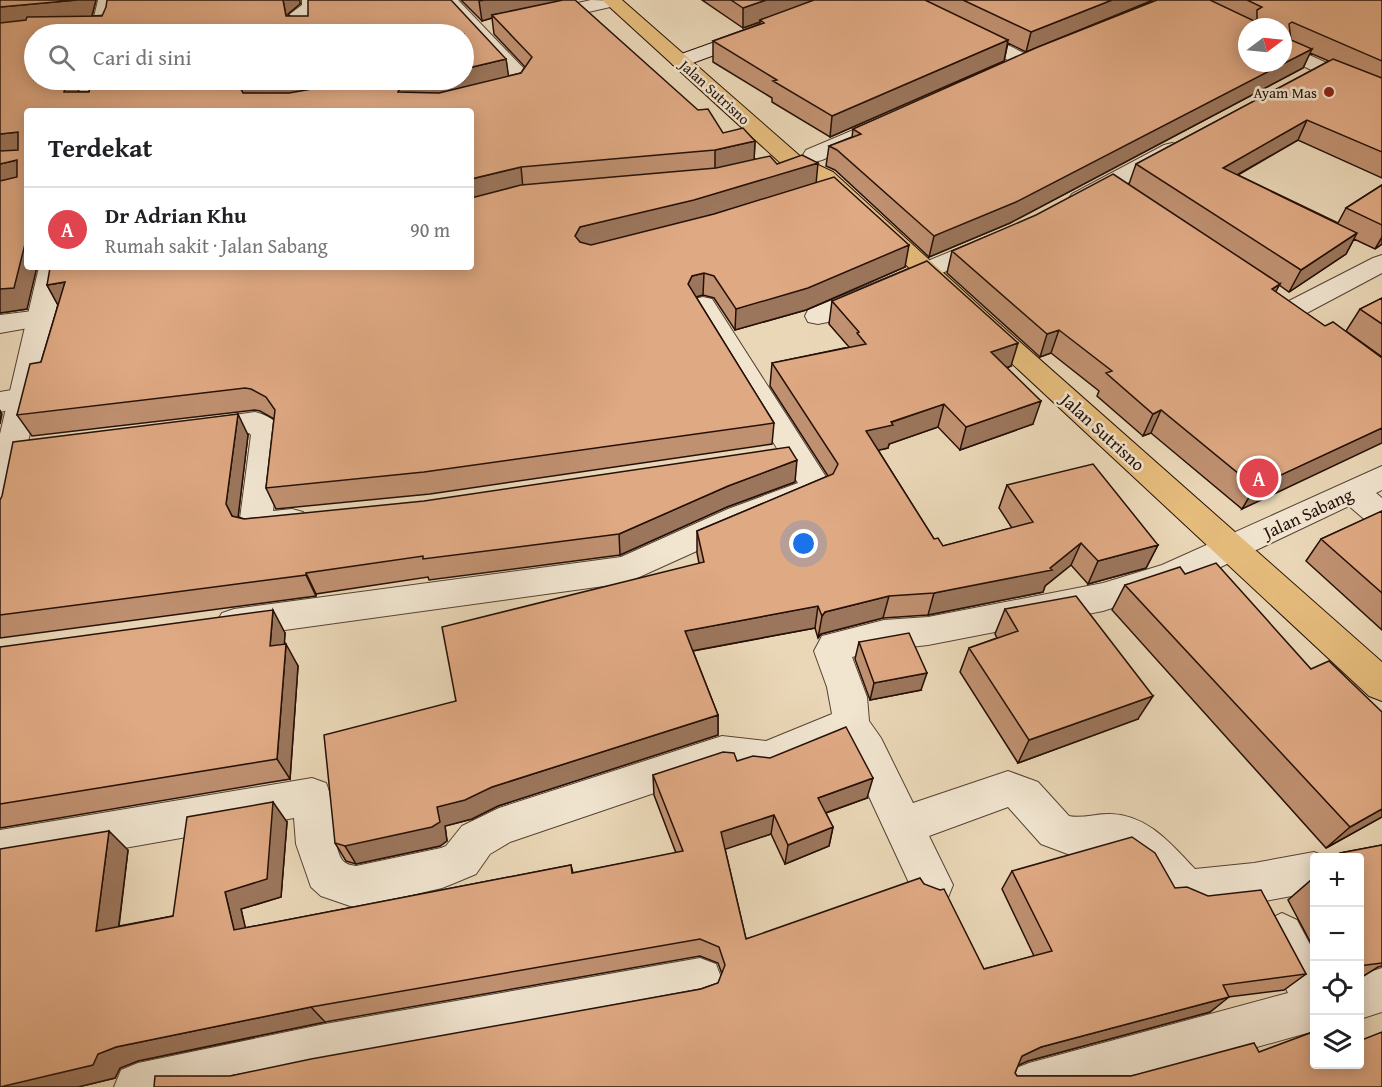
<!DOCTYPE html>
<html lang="id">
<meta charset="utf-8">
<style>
body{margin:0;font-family:"Gentium Book Plus",serif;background:#f2f2f2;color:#202124}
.controls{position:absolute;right:18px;bottom:18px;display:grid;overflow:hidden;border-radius:6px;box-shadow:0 3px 15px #0003}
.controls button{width:54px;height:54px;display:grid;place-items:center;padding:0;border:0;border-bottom:2px solid #e0e0e0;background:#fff;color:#202124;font:30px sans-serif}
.compass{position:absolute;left:1238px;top:18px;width:54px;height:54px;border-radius:50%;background:#fff;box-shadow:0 3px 15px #0003;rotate:74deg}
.you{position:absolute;left:804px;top:544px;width:21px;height:21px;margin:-15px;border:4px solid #fff;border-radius:50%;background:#1a73e8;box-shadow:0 0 0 9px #1a73e833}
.badge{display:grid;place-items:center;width:39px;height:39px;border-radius:50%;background:#8f2418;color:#fff;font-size:20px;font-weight:700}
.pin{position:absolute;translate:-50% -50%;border:3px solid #fff;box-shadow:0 2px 6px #0006}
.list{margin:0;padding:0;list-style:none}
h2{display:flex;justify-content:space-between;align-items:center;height:78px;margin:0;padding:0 24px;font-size:26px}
h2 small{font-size:20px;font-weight:400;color:#757577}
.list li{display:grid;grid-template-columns:39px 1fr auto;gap:18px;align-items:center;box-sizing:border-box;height:84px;padding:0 24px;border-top:2px solid #e0e0e0}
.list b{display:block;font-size:22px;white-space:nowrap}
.list p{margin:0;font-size:20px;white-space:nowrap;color:#757577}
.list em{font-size:20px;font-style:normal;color:#757577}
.icon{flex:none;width:33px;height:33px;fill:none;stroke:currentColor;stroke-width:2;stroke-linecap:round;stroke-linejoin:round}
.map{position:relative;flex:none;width:1382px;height:1087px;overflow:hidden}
.search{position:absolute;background:#fff;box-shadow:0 3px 15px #0003;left:24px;top:24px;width:450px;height:66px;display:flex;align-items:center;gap:15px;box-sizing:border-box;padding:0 21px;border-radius:33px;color:#757577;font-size:22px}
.panel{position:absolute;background:#fff;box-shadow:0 3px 15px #0003;left:24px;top:108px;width:450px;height:162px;border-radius:6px}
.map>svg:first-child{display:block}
</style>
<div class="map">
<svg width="1382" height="1087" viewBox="0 0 1382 1087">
<rect width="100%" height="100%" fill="#ead7b7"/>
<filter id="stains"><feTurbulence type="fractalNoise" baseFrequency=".00333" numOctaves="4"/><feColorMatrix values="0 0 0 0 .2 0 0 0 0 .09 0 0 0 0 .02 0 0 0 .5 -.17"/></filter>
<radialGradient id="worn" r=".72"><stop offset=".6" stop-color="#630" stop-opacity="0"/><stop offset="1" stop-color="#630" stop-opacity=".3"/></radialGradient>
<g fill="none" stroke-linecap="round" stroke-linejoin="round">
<g stroke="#564233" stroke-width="2">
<path id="minor" d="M302,0H320C320,10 318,12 309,16L312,34H293L290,14L302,5Z
M439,0H458L530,75L533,79L523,91L516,93L442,111H404L407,106L509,82L512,79Z
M591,0L621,1L619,5L540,23L533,21L530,17L533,13Z
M892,0H916L1032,57L1035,61L1032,65H1018L894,4Z
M1283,43L1382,88V102L1283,57Z
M870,123L878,125L881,130L878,135L822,160L814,162L806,160L803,155L806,150Z
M1172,143L1180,145L1183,150L1180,155L1088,204L1080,206L1072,204L1068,199L1072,194L1164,145Z
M991,235L1000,238L1004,243L1000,248L828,322L818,324L808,322L805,316L808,310Z
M1382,255V273L1303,315L1294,317L1285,315L1281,309L1285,303L1373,258Z
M703,297L712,299L828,480L833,488L828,496L750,527L626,583L234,637L222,633L216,623L222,613L234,609L621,557L728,509L798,483L690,305L694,299Z
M41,310L51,312L55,318L51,324L0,333V315Z
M23,388L33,391L38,398L33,405L0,412V392Z
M255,412C267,415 276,420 282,431L273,511L292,509L303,512L308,521L303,530L255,538L243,535L239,526L251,435L249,433L197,439L186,436L182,429L186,422Z
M1382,466V490L1376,493L1382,498V528L1371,525L1349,506L1185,584L1103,611L928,645L884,650L852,657L867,697L869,721L881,738L913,803L1008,771L1038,782L1069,816C1083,819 1097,813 1111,814C1148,815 1172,845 1195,869L1254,863L1314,852L1328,858H1314V892L1254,903L1190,911L1168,901L1141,870L1120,854L1105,852L1073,856L1041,844L1008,807L929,836L953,885L947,900L932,906L917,900L853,762L842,745L767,776L722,770L510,842L490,854L476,874L457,882L442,888L356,908L321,896L311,887L296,844L294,818L0,870V830L312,778L326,783C336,805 331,846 343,861C347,865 351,865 356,866L441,848L446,846L462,826L499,808L722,736L766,741L832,714L827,687L814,651L822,636L884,620L928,617L1103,583L1162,565Z
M1282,913L1297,920L1314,952V1031L1115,1087H1005L1012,1070L1029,1063L1288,993L1260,935L1267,920Z
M700,958L716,964L722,980L716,996L700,1002L325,1070L247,1087H114L121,1070L138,1063L325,1024Z
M1382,968V1012L1360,1019V975Z"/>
</g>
<g stroke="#564233" stroke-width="2">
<path id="tertiary" d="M98,0H116L109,34H90Z
M39,267H65L26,452L16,517L11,526L0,529V434Z"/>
</g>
<g stroke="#251007" stroke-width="2">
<path id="secondary" d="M754,28L761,30L764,34L761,38L687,65H673L670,61L673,57Z"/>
</g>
<g stroke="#251007" stroke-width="2">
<path id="primary" d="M602,0H622L801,157L833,172L994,319L1382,662V701L1369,696L817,182L785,167Z"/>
</g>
<use href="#minor" fill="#f1e5d0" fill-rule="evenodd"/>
<use href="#tertiary" fill="#f1e5d0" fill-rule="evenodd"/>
<use href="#secondary" fill="#f1e5d0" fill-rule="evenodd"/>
<use href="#primary" fill="#e5bc7c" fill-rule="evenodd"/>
</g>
<path fill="#c09171" stroke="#251007" stroke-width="1.5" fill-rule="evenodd" d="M0,0H96L92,16L300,4L288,14V16L506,59L508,76L521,73L525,67L494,34L492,18L482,21L461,0H559L723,133L755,141L754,159L777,164L816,183L905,267L806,310L735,330L714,298L703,295L696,297L774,423L772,444L430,494L276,509L266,488L274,419L260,411L255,410L32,436L17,415L41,362L58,305L47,285L471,267L27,111V309L0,313ZM34,34L464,80H92L89,92H78Z
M702,0H1153L1026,52L1008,43L1004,61L830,137L772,102V98L713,62V41L760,24V22L743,28Z
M1157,0H1382V178L1298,140L1238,175L1338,223L1346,208L1382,185V244L1375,249L1354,239L1346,254L1289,292L1279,285L1275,292L1325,326L1382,358L1242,509L1151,433L1143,436L1097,396L1099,391L1051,353L1040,357L947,273L952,251L1129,184L1136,164L1329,61L1310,53L1303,68L1010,223L929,257L835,170L826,166L829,146L852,137L853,129Z
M1382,298V357L1346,331L1360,309Z
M832,301L1011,366L1007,368L1033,424L960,450L938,427L889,444L888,448L878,450L934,539L943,546L1012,528L999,508L1007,485L1158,545L1146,568L1088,584L1071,565L1045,586L1043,592L928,615L883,618L821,634L818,638L815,628L693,651L718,715V735L498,806L472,819L445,826L447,841L440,846L356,864L346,861L335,843L456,701L699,563L697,553V531L828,476L770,386L772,363L849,347L829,324Z
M248,435L238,517L244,519L795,482L727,507L620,555L429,580L428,577L316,594V596L0,638V500Z
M1382,511V630L1306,561L1321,539Z
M1185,574L1311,669L1382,712V817L1326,848L1112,610L1125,585Z
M1005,609L1138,719L1018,763L960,672L969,648L997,638L995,634Z
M285,633L284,644L298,666L290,779L0,828V647Z
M859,642L921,690L870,700L855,659Z
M737,761L867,798L826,813L833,827L829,846L785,864L771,834L725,849L746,939L924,884L984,969L1034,956L1002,889L1012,871L1175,888L1306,974L1284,990L1228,997L1210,1012L1028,1061L1018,1065L1015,1073L1017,1076H1131L1259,1052L1314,1065L1382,1087L230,1076L701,989L718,983L722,974L718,963L700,956L325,1022L138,1061L120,1068L115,1078L78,1087H0L128,850L119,926L173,916L287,822L281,897L241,909L245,928L571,865L573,873L676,853L654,795L653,775Z
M1382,845V966L1378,967L1359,979V858H1335L1340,853Z
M1314,879V949L1288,900L1311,880Z"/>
<path fill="#9c765c" stroke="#251007" stroke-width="1.5" d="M77,0H96L91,19L0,28V7Z
M283,0H300V4L288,14L291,34L286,16Z
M484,0H559L560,4L492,15V18L482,21L479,1Z
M766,0H819L760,20V22L743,28V8Z
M1112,0H1153L1026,52L1031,32Z
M1008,40L1004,61L830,137L832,116Z
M1312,49L1303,68L1010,223L929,257L934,236Z
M506,59L509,79L406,104L398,92L402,83L419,80H464V69Z
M67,80H81L74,111L64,92Z
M268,80H310L314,93L248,110L241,89L246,83Z
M1307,120L1298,140L1214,188L1223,168Z
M18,132L27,150L0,156V134Z
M755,141L754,162L715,171V150Z
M17,160L27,179L0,188V164Z
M818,163L816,184L577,257L575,236L580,227Z
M521,167L523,188L471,201V179Z
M1357,233L1346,254L1289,292L1301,270Z
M1382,237V244L1375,249Z
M25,244L27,247V267H37L27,309L0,313V289Z
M909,245L905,267L806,310L735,330L736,309Z
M704,273L703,295L692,298L688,284L692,276Z
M65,282L59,307L47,285Z
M1280,284L1268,306L1272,289Z
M1059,330L1051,353L1040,357L1047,334Z
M1018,343L1011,366L985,375L991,352Z
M1041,401L1033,424L960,450L966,427Z
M944,404L938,427L889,444L888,448L862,454L866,431Z
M0,410L2,414L0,424Z
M1161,410L1151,433L1143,436L1153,414Z
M238,414L248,435L237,526L226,504Z
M1382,428V443L1242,509L1255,487Z
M797,460L795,482L727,507L620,555L619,534L728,486Z
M1081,543L1071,565L1045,586L1043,592L928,615L934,593L1050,568Z
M1158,545L1146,568L1088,584L1098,561Z
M306,573L316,594V596L306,575Z
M889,596L883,618L821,634L818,638L822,616L825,612Z
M818,606L815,628L686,652L685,631Z
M273,610L285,633L283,669L270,646Z
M286,644L298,666L290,779L277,759Z
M927,673L921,690L870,700L874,683Z
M1153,696L1138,719L1018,763L1029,740Z
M718,715V735L498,806L472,819L445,826L447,841L440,846L356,864L345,846L437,807L492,787Z
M873,778L867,798L814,817L818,798Z
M273,802L287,822L281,897L241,909L250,947L234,930L225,892Z
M1382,809V817L1326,848L1350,827Z
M774,815L771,834L720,851L721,832Z
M833,827L829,846L785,864L788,845Z
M109,831L128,850L116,948L96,931Z
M1229,997L1210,1012L1028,1061L1010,1069L1022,1056L1041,1047Z
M311,1007L325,1022L138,1061L120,1068L115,1078L78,1087H0L98,1054L116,1047Z"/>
<path fill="#dfa983" stroke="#251007" stroke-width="1.5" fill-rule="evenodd" d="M0,0H77L0,7Z
M107,0H283L286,16H308V0H451L506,59L464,69V34H34V80H67L64,92H89L92,80H268L246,83L241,89L243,93H289L317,88L321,80H419L402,83L398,92L439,93L521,73L532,57L492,15L563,0H575L698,110L708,109L723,133L743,128L755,141L715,150L521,167L471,179V111H27V244H25L14,288L0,289V181L17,177V160L0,164V151L18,150V132L0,134V23L26,20L27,17L102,16L106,7Z
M731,0H766L743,8Z
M814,0H925L1008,40L832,116L773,81L777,80L713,41L764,23L760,20Z
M963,0H1112L1031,32Z
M1157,0H1210L1254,21L1257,19V10L1262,7L1247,0H1382V61L1292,22L1289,24L1291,40L1312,49L1016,202L934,236L837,150L829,146L861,134L853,129L1038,47ZM1247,27H1283V63H1247Z
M1333,59L1382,78V152L1307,120L1223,168L1357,233L1301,270L1136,164Z
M802,155L818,163L694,200L580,227L575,236L580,242L591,245L714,214L834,177L909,245L808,288L736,309L714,276L704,273L692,276L688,284L774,423L424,472L266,488L275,410L266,397L251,389L245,388L17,415L30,364L41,362L65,282L47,285L50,268L64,267H471V198L521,185L716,168L770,156L777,164Z
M1113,174L1280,284L1272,289L1325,326L1333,322L1382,358V428L1255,487L1161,410L1153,414L1106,373L1112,371L1059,330L1047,334L952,251L1036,215Z
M1382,185V225L1346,208Z
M927,261L1018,343L991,352L1041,401L966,427L944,404L891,422L893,425L866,431L934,539L938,538L943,546L1033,522L1007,485L1093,464L1158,545L1098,561L1081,543L1050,568L1052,570L934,593L889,596L825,612L822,616L818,606L685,631L718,715L492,787L465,800L437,807L440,822L432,827L345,846L335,843L324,735L456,701L442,627L704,562L697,531L833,474L838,464L772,363L866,344L857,333L859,332L832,301Z
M1382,298V324L1360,309Z
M238,414L226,504L232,516L244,519L424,501L789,447L797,460L728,486L619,534L423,559V556L306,573V575L0,615V500L2,496L13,442Z
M1382,511V593L1321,539Z
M1216,563L1311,669L1329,661L1382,712V809L1350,827L1125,585L1180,567L1185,574Z
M1076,596L1153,696L1029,740L969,648L1018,631L1005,609Z
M273,610L270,646L286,644L277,759L0,804V647Z
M909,633L927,673L874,683L859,642Z
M846,727L873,778L818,798L833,827L788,845L774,815L721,832L746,939L920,878L924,884L940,890L944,889L984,969L1052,951L1012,871L1132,837L1155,853L1175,888L1187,887L1208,896L1261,890L1306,974L1223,985L1229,997L1041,1047L1022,1056L1015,1073L1017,1076H1131L1254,1043L1259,1052L1310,1033L1314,1039V1065H1359V1041L1382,1032V1087H154L155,1076H230L311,1059L701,989L718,983L725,965L719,947L700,939L311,1007L116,1047L98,1054L93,1065L0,1087V849L109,831L96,931L173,916L187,817L273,802L267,879L225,892L234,930L571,865L572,873L683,851L653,775L723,752L734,753L737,761L753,756L770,758Z
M1382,845V963L1359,966V858H1340V853Z"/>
<circle fill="#8f2418" stroke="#f1e5d0" stroke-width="2" cx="1329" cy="92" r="6"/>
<g text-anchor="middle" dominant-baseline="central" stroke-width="5" stroke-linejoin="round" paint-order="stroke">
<g font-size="15" fill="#251007" stroke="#f1e5d0">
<text transform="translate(715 92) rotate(42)">Jalan Sutrisno</text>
</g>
<g font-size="15" fill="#251007" stroke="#f1e5d0" text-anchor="end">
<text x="1317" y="92">Ayam Mas</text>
</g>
<g font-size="18" fill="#251007" stroke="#f1e5d0">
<text transform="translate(1103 432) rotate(42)">Jalan Sutrisno</text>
<text transform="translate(1308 513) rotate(-25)">Jalan Sabang</text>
</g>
</g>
<rect width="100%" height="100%" filter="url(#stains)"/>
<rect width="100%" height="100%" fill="url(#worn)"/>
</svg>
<div class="controls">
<button>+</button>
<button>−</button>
<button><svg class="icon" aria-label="locate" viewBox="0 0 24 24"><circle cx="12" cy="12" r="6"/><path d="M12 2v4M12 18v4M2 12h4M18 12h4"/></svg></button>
<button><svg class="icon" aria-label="layers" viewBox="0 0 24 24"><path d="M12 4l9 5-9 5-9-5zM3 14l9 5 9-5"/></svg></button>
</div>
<svg class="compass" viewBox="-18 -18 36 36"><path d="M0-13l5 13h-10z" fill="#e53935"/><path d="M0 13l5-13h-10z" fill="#757577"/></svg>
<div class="you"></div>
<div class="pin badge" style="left:1259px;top:478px;background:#e0444e">A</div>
<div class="search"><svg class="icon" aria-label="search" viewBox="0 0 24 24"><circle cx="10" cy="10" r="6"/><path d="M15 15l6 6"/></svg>Cari di sini</div>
<section class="panel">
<h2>Terdekat<small></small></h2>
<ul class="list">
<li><span class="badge" style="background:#e0444e">A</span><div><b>Dr Adrian Khu</b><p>Rumah sakit · Jalan Sabang</p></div><em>90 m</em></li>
</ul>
</section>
</div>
